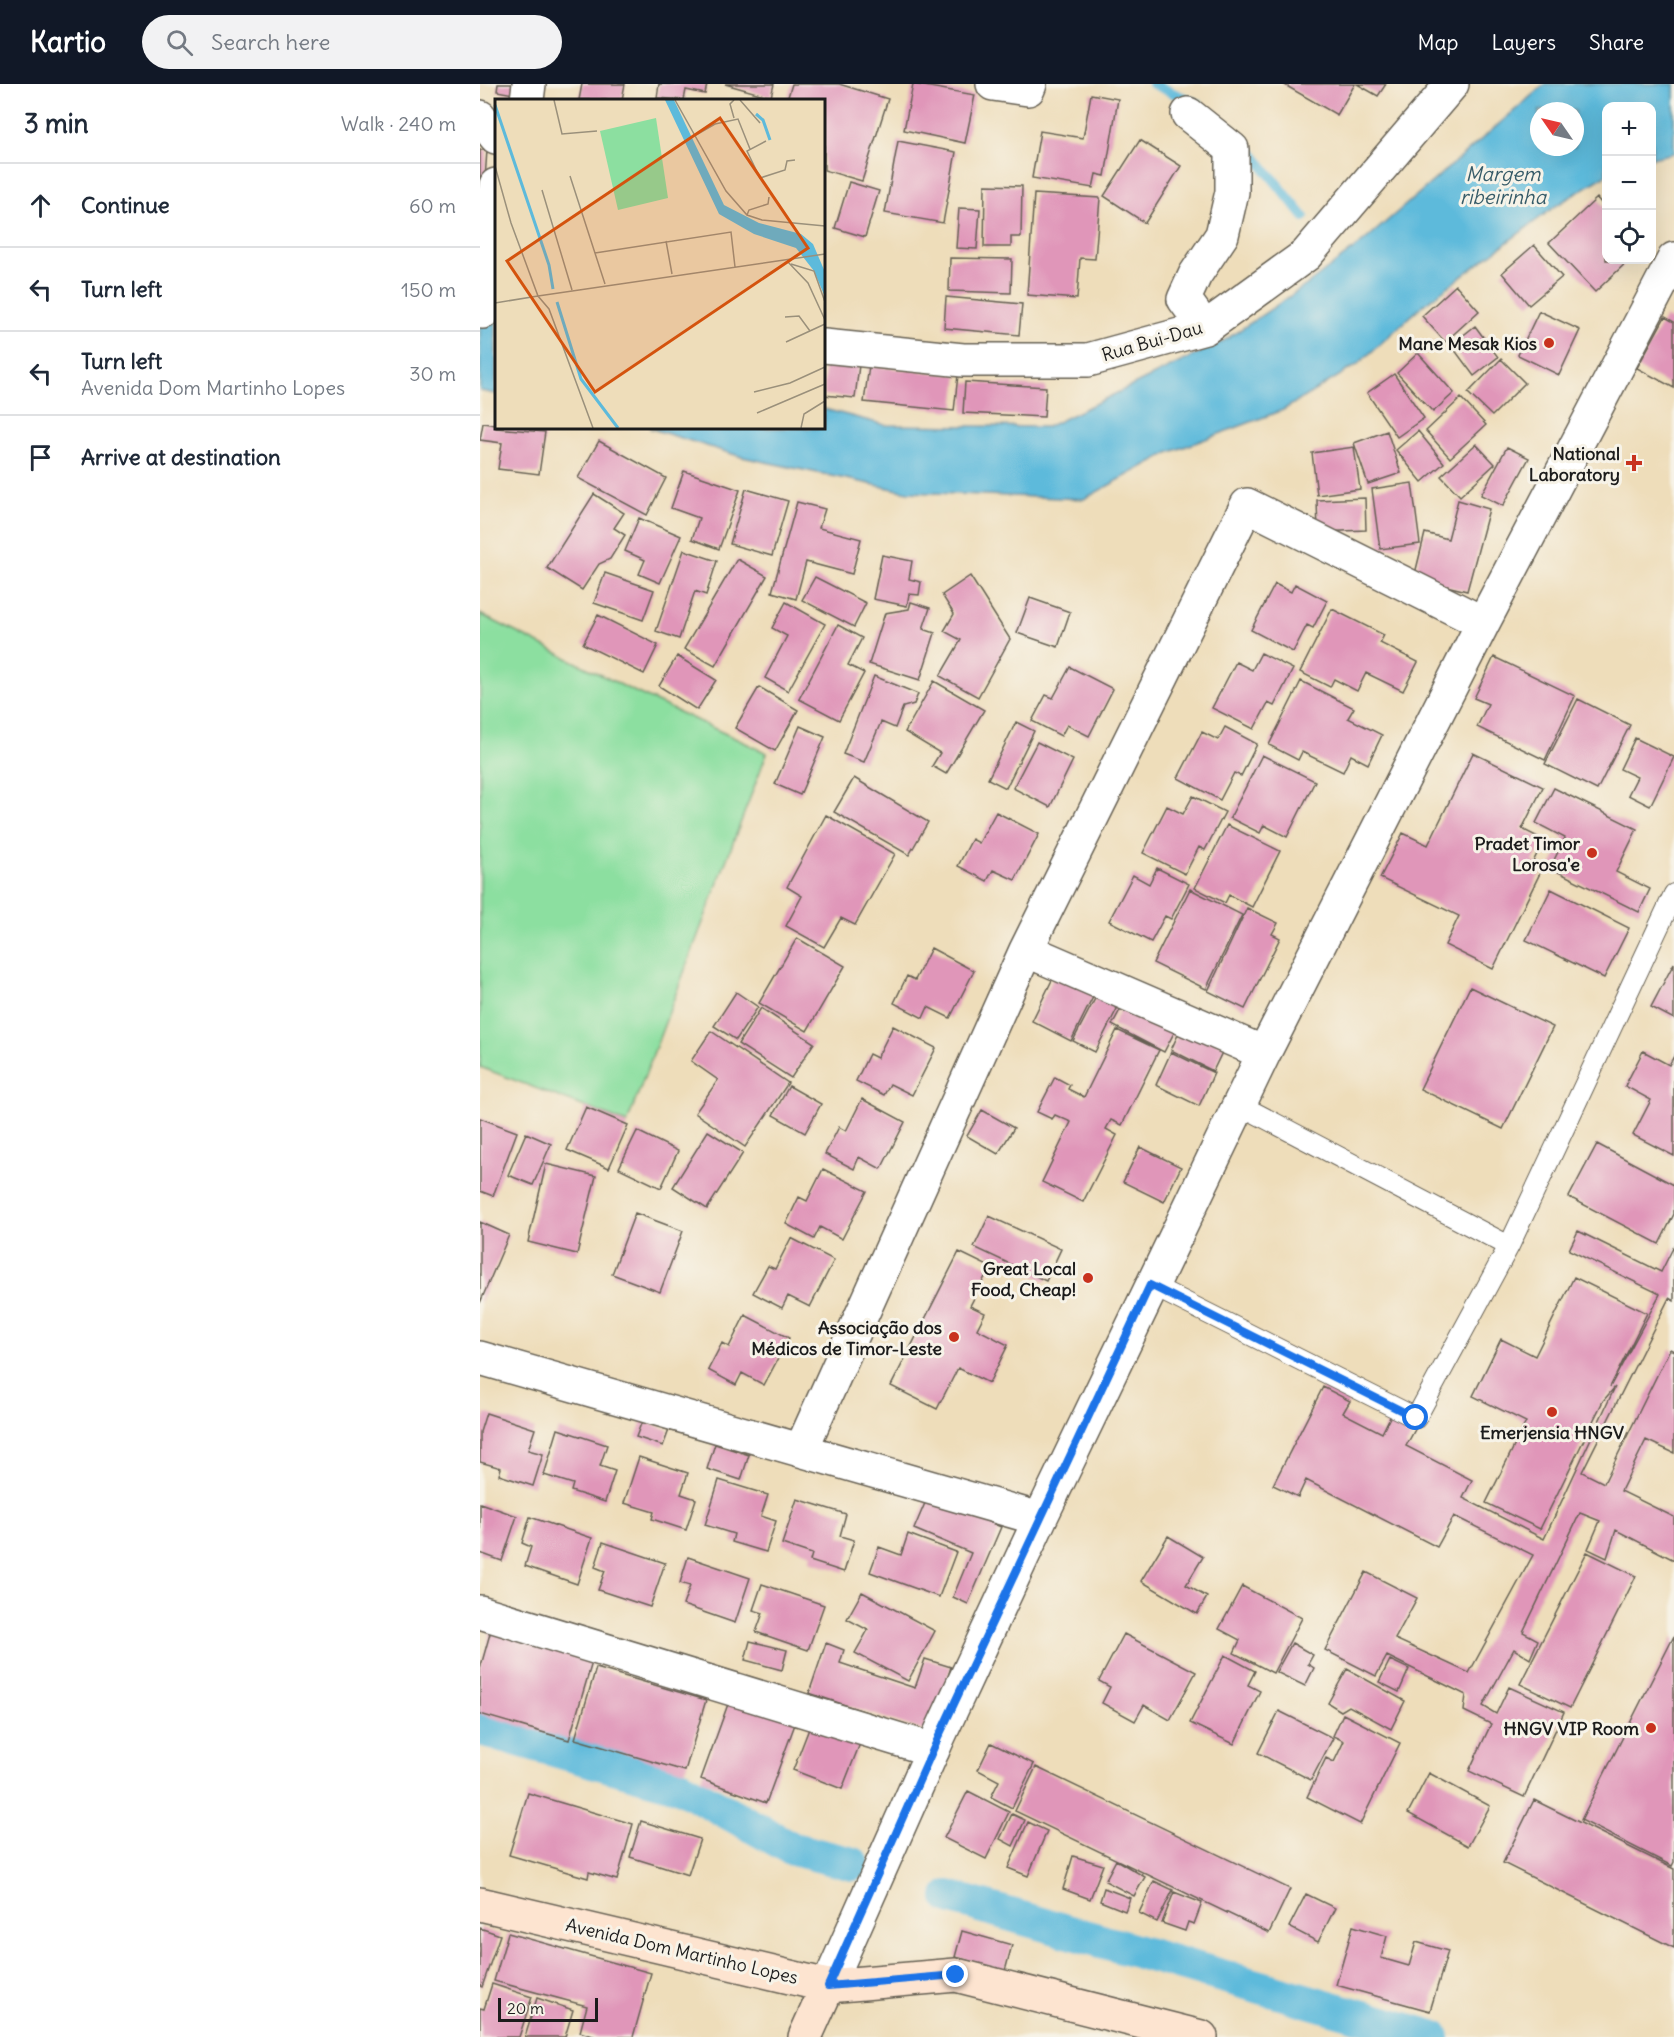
<!DOCTYPE html>
<meta charset="utf-8">
<style>
body{margin:0;font-family:Delius,sans-serif;background:#f2f2f3;color:#1f2937}
.controls{position:absolute;right:18px;top:18px;display:grid;overflow:hidden;border-radius:12px;box-shadow:0 6px 24px #0002}
.controls button{width:54px;height:54px;display:grid;place-items:center;padding:0;border:0;border-bottom:2px solid #e0e1e3;background:#fff;color:#1f2937;font:30px sans-serif}
.compass{position:absolute;left:1050px;top:18px;width:54px;height:54px;border-radius:50%;background:#fff;box-shadow:0 6px 24px #0002;rotate:304deg}
.scale{position:absolute;left:18px;bottom:15px;width:100px;box-sizing:border-box;padding-left:6px;border:3px solid #1c1c1c;border-top:0;font-size:16px;line-height:21px;white-space:nowrap;color:#1c1c1c;-webkit-text-stroke:4px #f7f3e8;paint-order:stroke}
.stop{position:absolute;width:18px;height:18px;margin:-14px;border:4px solid #1a73e8;border-radius:50%;background:#fff}
.stop.end{background:#1a73e8;border-color:#fff;box-shadow:0 2px 6px #0008}
.list{margin:0;padding:0;list-style:none}
h2{display:flex;justify-content:space-between;align-items:center;height:78px;margin:0;padding:0 24px;font-size:26px}
h2 small{font-size:20px;font-weight:400;color:#747a83}
.list li{display:grid;grid-template-columns:39px 1fr auto;gap:18px;align-items:center;box-sizing:border-box;height:84px;padding:0 24px;border-top:2px solid #e0e1e3}
.list b{display:block;font-size:22px;white-space:nowrap}
.list p{margin:0;font-size:20px;white-space:nowrap;color:#747a83}
.list em{font-size:20px;font-style:normal;color:#747a83}
.icon{flex:none;width:33px;height:33px;fill:none;stroke:currentColor;stroke-width:2;stroke-linecap:round;stroke-linejoin:round}
.map{position:relative;flex:none;width:1194px;height:1953px;overflow:hidden}
header{display:flex;align-items:center;gap:36px;box-sizing:border-box;height:84px;padding:0 30px;background:#111827;color:#fff}
header strong{font-size:28px}
nav{display:flex;gap:33px;margin-inline-start:auto;font-size:21px}
.search{width:420px;height:54px;background:#f2f2f3;display:flex;align-items:center;gap:15px;box-sizing:border-box;padding:0 21px;border-radius:33px;color:#747a83;font-size:22px}
main{display:flex}
aside{flex:1;background:#fff}
.map>svg:first-child{display:block}
</style>
<header>
<strong>Kartio</strong>
<div class="search"><svg class="icon" aria-label="search" viewBox="0 0 24 24"><circle cx="10" cy="10" r="6"/><path d="M15 15l6 6"/></svg>Search here</div>
<nav><a>Map</a><a>Layers</a><a>Share</a></nav>
</header>
<main>
<aside>
<h2>3 min<small>Walk · 240 m</small></h2>
<ul class="list">
<li><svg class="icon" aria-label="ahead" viewBox="0 0 24 24"><path d="M12 20V5M6 11l6-6 6 6"/></svg><div><b>Continue</b></div><em>60 m</em></li>
<li><svg class="icon" aria-label="left" viewBox="0 0 24 24"><path d="M17 20v-9H6M10 6l-5 5 5 5"/></svg><div><b>Turn left</b></div><em>150 m</em></li>
<li><svg class="icon" aria-label="left" viewBox="0 0 24 24"><path d="M17 20v-9H6M10 6l-5 5 5 5"/></svg><div><b>Turn left</b><p>Avenida Dom Martinho Lopes</p></div><em>30 m</em></li>
<li><svg class="icon" aria-label="arrive" viewBox="0 0 24 24"><path d="M6 21V4h12l-3 4 3 4H6"/></svg><div><b>Arrive at destination</b></div></li>
</ul>
</aside>
<div class="map">
<svg width="1194" height="1953" viewBox="0 0 1194 1953">
<rect width="100%" height="100%" fill="#f7f3e8"/>
<filter id="ink" filterUnits="userSpaceOnUse"><feTurbulence type="fractalNoise" baseFrequency=".0167" numOctaves="2"/><feDisplacementMap in="SourceGraphic" scale="12" xChannelSelector="R" yChannelSelector="G"/><feConvolveMatrix kernelMatrix="1 2 1 2 8 2 1 2 1" color-interpolation-filters="sRGB"/></filter>
<filter id="wash" filterUnits="userSpaceOnUse"><feTurbulence type="fractalNoise" baseFrequency=".008" numOctaves="4" result="noise"/><feDisplacementMap in="SourceGraphic" scale="24" xChannelSelector="R" yChannelSelector="G"/><feGaussianBlur stdDeviation="1.35" result="paint"/><feColorMatrix in="noise" values="0 0 0 0 0 0 0 0 0 0 0 0 0 0 0 0 0 1.4 0 .05"/><feComposite in="paint" operator="in"/></filter>
<g filter="url(#wash)">
<rect width="100%" height="100%" fill="#eeddba"/>
<path fill="#8cdfa0" stroke="#547e5e" stroke-width="1.5" d="M0,530L149,605L287,669L147,1039L0,983Z"/>
<path fill="#5dbadb" stroke="#3c6b7c" stroke-width="1.5" fill-rule="evenodd" d="M1065,0H1194V69L1172,74V22H1126V91L1077,121L942,222L877,281L803,326L688,369L604,415L428,408L262,373L169,344H344V325L405,341L567,343L742,258L828,200L884,157ZM1059,27H1095V63H1059Z
M0,237H16V310L0,307Z"/>
<g fill="none" stroke-linecap="round" stroke-linejoin="round">
<path stroke="#5dbadb" stroke-width="10" d="M673,0L718,20
M760,54L824,133"/>
<path stroke="#5dbadb" stroke-width="34" d="M0,1645L200,1702L313,1765L373,1780
M469,1813L953,1953"/>
</g>
<g id="blocks">
<path fill="#e096b9" d="M18,0H40L38,11L17,7Z
M102,0H145L142,16H99Z
M179,0H227L225,10L206,6L204,16L177,14Z
M245,0H294L291,13Z
M312,0H359L408,15L382,97L344,86V16H307Z
M433,0L495,11L485,59L424,46Z
M803,0H875L857,31Z
M877,0H906L898,12Z
M611,10L638,15L625,92L616,90L613,104L552,94L560,47L603,54Z
M660,56L701,82L665,139L624,112Z
M418,57L476,68L463,139L405,129Z
M0,66H7L2,139H0Z
M369,98L399,107L385,153L355,144Z
M505,101L542,102L541,153H531V163H504Z
M554,110L620,114L615,175L600,174L597,215L547,211Z
M1117,114L1126,125V176H1149L1115,208L1069,159Z
M479,124L500,125L497,165L476,164Z
M1054,161L1082,193L1049,221L1022,189Z
M470,174L532,175L531,209L469,207Z
M976,201L999,227L965,258L942,232Z
M466,213L542,220L539,251L464,244Z
M1059,227L1100,246L1079,291L1038,271Z
M1185,233L1194,238V304L1157,284Z
M995,242L1018,273L994,292L971,261Z
M938,269L974,309L953,328L917,289Z
M1021,275L1045,299L1012,332L988,309Z
M344,276L379,281L375,314L344,311Z
M389,282L478,291L474,327L384,318Z
M914,290L944,334L917,353L887,309Z
M485,298L566,303L564,333L483,329Z
M981,314L1006,341L970,374L946,347Z
M3,339L16,341V344L65,348L59,390L18,385L22,359L0,356Z
M907,347L921,389L888,400L874,359Z
M938,347L964,379L942,398L916,366Z
M119,357L186,394L167,431L98,394Z
M996,360L1015,380L980,412L961,392Z
M874,363L880,405L837,411L832,369Z
M1027,363L1049,374L1023,422L1001,411Z
M204,387L260,406L239,465L212,455L219,434L191,424Z
M932,399L940,460L900,465L892,405Z
M266,405L308,417L292,472L250,460Z
M114,410L144,429L134,444L145,451L130,475L119,480L102,506L67,484Z
M885,414L886,446L838,448L837,416Z
M978,416L1009,425L987,507L934,494L945,449L968,455Z
M317,418L345,425L339,444L381,455L372,490L326,478L316,515L292,508Z
M159,434L201,452L180,499L159,490L165,476L145,467Z
M204,466L237,477L226,511L215,507L199,555L176,547Z
M402,471L432,477L429,495L441,498L439,511L429,510L427,522L393,515Z
M257,475L287,492L235,582L204,565Z
M125,489L174,506L163,536L114,519Z
M490,492L530,555L498,613L460,592L481,556L464,547L474,530L462,511Z
M335,493L386,519L374,543L322,516Z
M795,500L811,508L815,500L847,517L833,544L827,541L813,568L771,546Z
M550,514L590,528L578,563L537,549Z
M306,518L345,540L308,607L285,594L307,552L292,544Z
M431,518L450,524L443,545L455,549L440,596L389,580L405,529L429,525Z
M852,525L904,551L900,559L938,578L923,607L886,589L877,607L854,595L850,603L820,588Z
M118,531L178,561L164,590L103,560Z
M358,541L382,554L368,581L384,589L359,636L319,615Z
M781,569L813,585L794,622L788,619L774,645L732,624L756,578L772,586Z
M197,572L236,596L217,626L179,602Z
M1014,573L1095,612L1065,676L997,643L1008,620L994,614Z
M590,583L633,605L609,652L587,641L581,652L552,637L566,611L573,614Z
M394,592L438,610L434,620L423,623L415,644L401,638L384,678L363,670Z
M454,597L504,626L466,690L452,682L460,669L425,648Z
M821,597L874,624L868,634L902,651L888,680L871,671L863,688L822,668L818,676L789,661Z
M279,603L318,626L295,667L255,644Z
M1098,615L1150,641L1117,706L1065,680Z
M536,638L554,647L526,704L508,695Z
M320,642L345,653L320,711L295,700Z
M745,643L777,660L761,692L754,689L740,716L698,694L722,648L738,656Z
M1155,654L1194,673L1170,722L1148,711L1157,693L1140,685Z
M557,658L593,676L570,723L533,704Z
M993,669L1063,703L1042,745L1064,756L1053,778L1063,783L1013,885L965,861L979,832L900,794L923,749L948,761Z
M782,671L835,697L807,753L784,741L780,749L750,734Z
M374,694L448,738L429,771L354,728Z
M1074,704L1157,745L1136,788L1170,805L1159,828L1070,784L1085,754L1056,739Z
M713,712L745,728L725,766L719,763L705,790L663,769L687,722L703,730Z
M516,728L559,750L535,796L513,786L507,797L478,782L492,755L499,759Z
M346,731L415,770L375,841L361,834L344,863L306,842L322,812L307,803Z
M747,741L800,767L772,823L749,811L745,819L715,804Z
M677,784L709,800L691,835L685,832L671,858L629,837L653,791L669,800Z
M710,805L762,831L726,905L673,879Z
M1071,805L1149,844L1124,894L1046,856Z
M767,824L798,839L792,850L800,854L765,925L728,907Z
M317,854L365,882L327,947L279,919Z
M451,864L494,887L470,934L448,923L443,934L414,919L427,892L435,896Z
M1194,879V935L1171,923Z
M577,886L617,905L591,957L552,937Z
M990,903L1073,943L1023,1045L940,1005Z
M619,907L641,917L615,968L593,957Z
M256,908L278,923L256,956L234,942Z
M646,915L698,941L684,968L632,941Z
M281,924L334,959L311,994L258,960Z
M413,942L456,964L432,1011L410,1000L404,1011L376,997L389,970L397,974Z
M702,942L745,962L733,987L691,966Z
M637,946L679,966L642,1041L631,1036L626,1045L637,1051L603,1118L562,1098L591,1038L575,1031L572,1035L557,1028L575,993L590,1001L588,1005L604,1013Z
M231,947L308,999L265,1063L215,1029L238,996L211,977Z
M1163,967L1189,981L1194,972V1072L1153,1051L1171,1016L1145,1002Z
M691,968L734,989L719,1022L676,1001Z
M309,1002L341,1020L325,1049L293,1031Z
M382,1015L425,1038L401,1085L379,1073L374,1085L345,1070L359,1043L366,1047Z
M106,1023L148,1041L129,1084L87,1066Z
M502,1026L534,1044L518,1070L487,1052Z
M0,1034L37,1048L13,1112L0,1107Z
M157,1047L198,1067L181,1104L139,1084Z
M228,1047L263,1069L227,1125L193,1103Z
M46,1049L71,1060L53,1101L28,1091Z
M1117,1060L1194,1101V1130L1179,1160L1089,1113Z
M660,1063L701,1083L684,1118L643,1098Z
M66,1080L116,1092L97,1170L48,1158Z
M343,1085L387,1107L362,1155L340,1143L334,1155L306,1140L319,1113L327,1117Z
M155,1129L203,1147L180,1208L132,1190Z
M509,1132L581,1165L566,1197L494,1163Z
M0,1138L29,1151L0,1219Z
M1098,1147L1181,1188L1194,1162V1217L1189,1214L1102,1388L1124,1399L1190,1265L1194,1267V1369L1166,1356L1141,1407L1194,1433V1476L1136,1446L1127,1474L1108,1465L1120,1437L1100,1429L1043,1548L1058,1556L1050,1575L1034,1565L1003,1622L1016,1630L1029,1603L1084,1628L1044,1713L989,1687L1011,1640L984,1627L986,1611L907,1572L896,1592L845,1566L886,1488L937,1514L915,1555L989,1589L1053,1471L974,1432L957,1463L826,1396L818,1413L793,1401L843,1303L870,1317L863,1329L902,1349L913,1327L938,1340L926,1362L992,1396L983,1414L1064,1455L1135,1303L1123,1317L1060,1445L1006,1419L1046,1338L993,1312L1021,1255L1055,1272L1094,1193L1167,1229L1130,1303L1180,1210L1089,1166Z
M311,1154L354,1176L330,1223L308,1212L302,1224L273,1209L288,1182L295,1185Z
M479,1168L510,1183L490,1222L505,1229L497,1245L528,1261L509,1299L478,1284L457,1325L411,1302Z
M265,1231L309,1254L284,1301L262,1289L256,1301L228,1286L242,1259L249,1263Z
M6,1329L55,1345L48,1366L63,1370L53,1402L19,1391L21,1384L0,1378V1348Z
M162,1337L189,1346L183,1362L156,1353Z
M78,1345L127,1361L120,1382L135,1387L125,1418L91,1407L93,1400L64,1391Z
M235,1360L269,1371L261,1396L227,1385Z
M159,1373L208,1389L201,1410L216,1415L206,1446L172,1435L174,1428L144,1419Z
M239,1396L288,1411L281,1432L296,1437L286,1468L252,1458L254,1450L225,1441Z
M448,1412L521,1443L488,1520L473,1513L491,1469L434,1445Z
M317,1415L366,1430L360,1452L374,1456L364,1488L330,1477L332,1470L302,1460Z
M0,1419L37,1432L22,1477L0,1469Z
M50,1433L112,1454L97,1500L45,1482L51,1463L42,1459Z
M428,1450L476,1468L459,1513L390,1488L399,1463L421,1471Z
M688,1452L723,1473L706,1501L727,1513L717,1530L661,1497Z
M123,1458L185,1479L170,1523L118,1506L125,1487L115,1483Z
M1107,1468L1156,1492L1090,1624L1040,1600Z
M208,1473L270,1494L255,1539L203,1521L210,1502L200,1499Z
M282,1500L344,1521L328,1566L276,1548L283,1529L273,1526Z
M762,1502L822,1534L793,1589L754,1569L760,1556L739,1545Z
M382,1508L455,1547L428,1597L375,1569L388,1546L367,1535Z
M13,1539L115,1568L89,1656L0,1630V1585Z
M644,1550L716,1588L690,1636L664,1621L655,1637L622,1619L630,1603L619,1597Z
M1194,1552V1778L1192,1782L1101,1736Z
M270,1557L307,1566L302,1586L265,1576Z
M346,1559L364,1566L360,1579L435,1604L445,1575L471,1583L450,1649L329,1609Z
M812,1559L833,1571L828,1580L834,1584L825,1602L796,1588Z
M745,1571L775,1587L768,1601L780,1607L754,1660L710,1639Z
M910,1576L929,1585L919,1608L899,1598Z
M116,1584L226,1616L205,1687L95,1655Z
M867,1585L925,1617L911,1645L869,1622L861,1627L848,1619Z
M252,1609L318,1632L286,1719L221,1695Z
M799,1627L853,1654L831,1696L778,1669Z
M863,1630L920,1659L880,1740L827,1713L846,1674L854,1678L864,1657L853,1652Z
M332,1637L381,1657L362,1705L313,1686Z
M511,1659L554,1680L532,1724L511,1713L519,1697L498,1686Z
M556,1683L810,1805L789,1849L535,1727Z
M949,1689L1010,1722L988,1762L928,1729Z
M488,1707L529,1728L506,1775L464,1754Z
M48,1709L153,1740L137,1796L109,1788L108,1794L29,1771Z
M1054,1716L1194,1785V1864L1023,1779Z
M532,1730L545,1736L533,1762L520,1755Z
M161,1737L220,1755L208,1791L150,1773Z
M548,1738L567,1747L548,1792L528,1784Z
M593,1772L623,1781L610,1815L583,1805Z
M636,1776L665,1793L654,1812L625,1797Z
M674,1797L693,1806L677,1838L659,1829Z
M624,1804L650,1814L645,1827L620,1817Z
M694,1808L722,1819L714,1840L708,1838L705,1847L682,1839Z
M826,1810L855,1824L838,1858L809,1843Z
M873,1842L907,1852L901,1874L929,1882L936,1858L968,1867L950,1927L856,1901Z
M0,1844L20,1851L2,1903L0,1902Z
M482,1847L532,1861L525,1887L475,1873Z
M28,1849L171,1889L153,1953H116L100,1948L107,1922L14,1897Z
M12,1900L52,1913L39,1953H0V1924L4,1925Z
M57,1914L93,1926L85,1953H45Z"/>
</g>
</g>
<g filter="url(#ink)">
<use href="#blocks" fill-opacity="0" stroke="#666053" stroke-width="1.5"/>
<g fill="none" stroke-linecap="round" stroke-linejoin="round">
<g stroke="#666053" stroke-width="22">
<path id="service" d="M760,1021L1029,1162
M671,1201L936,1334L1029,1162L1194,810"/>
</g>
<g stroke="#666053" stroke-width="36">
<path id="minor" d="M513,0L548,5L550,0
M47,16L49,0
M708,30L752,65V108L742,151L715,191L704,215L725,244
M0,33L16,53
M3,228L16,101
M344,262L483,276H608L725,244L826,171L972,0
M546,866L784,969
M0,1274L560,1435
M321,1366L546,866L767,421L1003,539
M0,1528L453,1666
M348,1902L459,1652L560,1435L784,969L1003,539L1194,175"/>
</g>
<g stroke="#666053" stroke-width="36">
<path id="secondary" d="M0,1820L348,1902L476,1891L721,1953
M325,1953L348,1902"/>
</g>
<use href="#service" stroke="#fff" stroke-width="20"/>
<use href="#minor" stroke="#fff" stroke-width="33"/>
<use href="#secondary" stroke="#fde4d0" stroke-width="33"/>
</g>
</g>
<g fill="none" stroke-linecap="round" stroke-linejoin="round" filter="url(#ink)">
<path stroke="#1a73e8" stroke-width="8" d="M476,1891L348,1902L459,1652L670,1201L936,1334"/>
</g>
<g fill="#c8321e" stroke="#f7f3e8" stroke-width="2">
<circle cx="1069" cy="259" r="6"/>
<path d="M1151 370h6v6h6v6h-6v6h-6v-6h-6v-6h6z"/>
<circle cx="1112" cy="769" r="6"/>
<circle cx="608" cy="1194" r="6"/>
<circle cx="474" cy="1253" r="6"/>
<circle cx="1072" cy="1328" r="6"/>
<circle cx="1171" cy="1644" r="6"/>
</g>
<g text-anchor="middle" dominant-baseline="central" stroke-width="6" stroke-linejoin="round" paint-order="stroke">
<g font-size="18" fill="#1c1c1c" stroke="#f7f3e8">
<text transform="translate(672 257) rotate(-16)">Rua Bui-Dau</text>
<text transform="translate(202 1867) rotate(13)">Avenida Dom Martinho Lopes</text>
</g>
<g font-size="18" font-weight="bold" fill="#1c1c1c" stroke="#f7f3e8" text-anchor="end">
<text x="1057" y="259">Mane Mesak Kios</text>
<text x="1140" y="369">National<tspan x="1140" dy="21">Laboratory</tspan></text>
<text x="1100" y="759">Pradet Timor<tspan x="1100" dy="21">Lorosa'e</tspan></text>
<text x="596" y="1184">Great Local<tspan x="596" dy="21">Food, Cheap!</tspan></text>
<text x="462" y="1243">Associação dos<tspan x="462" dy="21">Médicos de Timor-Leste</tspan></text>
<text x="1072" y="1348" text-anchor="middle">Emerjensia HNGV</text>
<text x="1159" y="1644">HNGV VIP Room</text>
</g>
<g font-size="20" font-style="italic" fill="#365b68" stroke="#f7f3e8">
<text x="1023" y="89">Margem<tspan x="1023" dy="23">ribeirinha</tspan></text>
</g>
</g>
<g transform="translate(15 15)">
<rect width="330" height="330" fill="#eeddba"/>
<path d="M161,19L173,99L123,111L105,32Z" fill="#8cdfa0"/>
<path d="M170,1H179L229,106L264,124L306,135L318,145L330,173V198L319,172L301,149L259,135L224,115Z" fill="#5dbadb"/>
<path fill="none" stroke="#5dbadb" stroke-width="3" d="M0,6L54,166L58,190M261,15L268,21L275,41M62,203L86,280L123,329"/>
<path fill="none" stroke="#9a907b" stroke-width="1.5" d="M59,1L67,35L102,32M180,1L231,92L252,116L267,121L330,127M245,1L265,24M239,19L235,5L239,1M201,36L220,25L243,20L255,50M271,42L252,52L265,79L290,71L292,62L300,61M0,67L16,124L43,197L54,210L98,329M75,77L110,185M47,91L77,191M252,116L254,111L273,105L274,98M171,142L177,175M100,154L236,133L240,168M292,162L313,184L330,221M296,165L319,172L330,203M43,197L330,155M0,204L43,197M290,218L304,217L315,232M291,243L330,225M259,293L295,284L330,268M262,314L330,285M306,329L309,315L330,302"/>
<path fill="#d4530e" fill-opacity="0.15" stroke="#d4530e" stroke-width="3" d="M225,19L313,149L100,293L12,162Z"/>
<rect width="330" height="330" fill="none" stroke="#1c1c1c" stroke-width="3"/>
</g>
</svg>
<div class="controls">
<button>+</button>
<button>−</button>
<button><svg class="icon" aria-label="locate" viewBox="0 0 24 24"><circle cx="12" cy="12" r="6"/><path d="M12 2v4M12 18v4M2 12h4M18 12h4"/></svg></button>
</div>
<svg class="compass" viewBox="-18 -18 36 36"><path d="M0-13l5 13h-10z" fill="#e53935"/><path d="M0 13l5-13h-10z" fill="#747a83"/></svg>
<div class="scale">20 m</div>
<div class="stop" style="left:936px;top:1334px"></div>
<div class="stop end" style="left:476px;top:1891px"></div>
</div>
</main>
